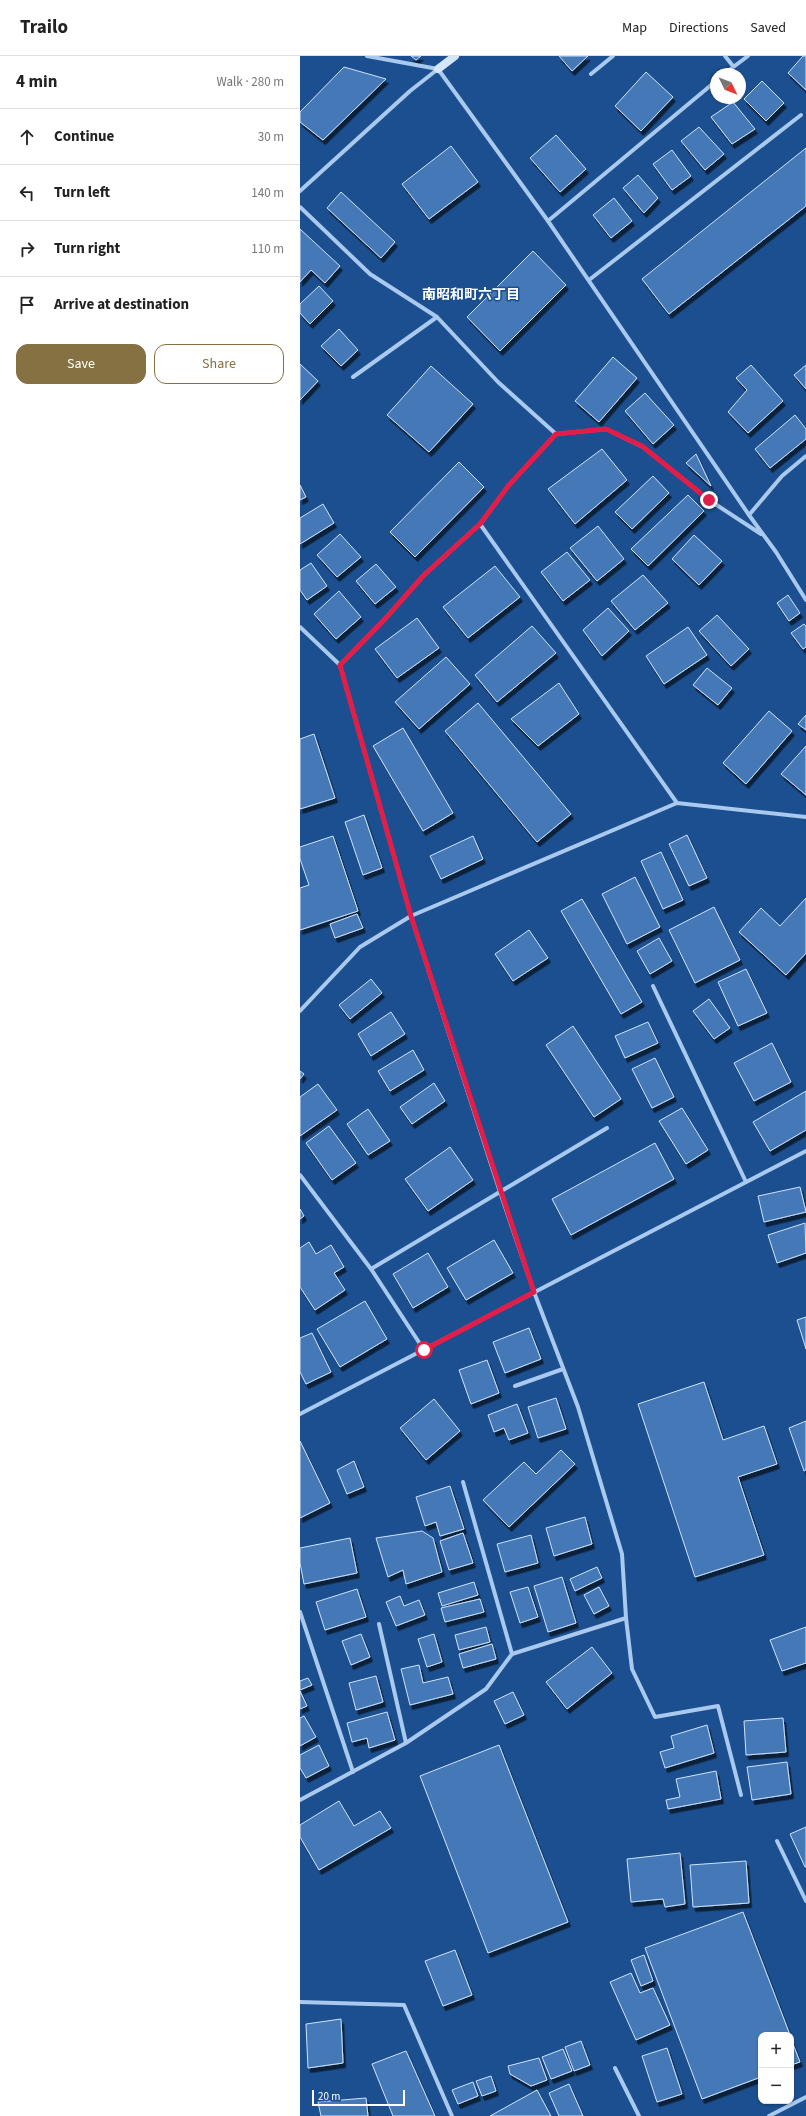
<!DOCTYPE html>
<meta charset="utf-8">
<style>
body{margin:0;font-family:"Source Sans 3","Noto Sans JP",sans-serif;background:#f2f2f2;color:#222}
.controls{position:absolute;right:12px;bottom:12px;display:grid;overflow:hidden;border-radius:8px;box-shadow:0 1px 3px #0004}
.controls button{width:36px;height:36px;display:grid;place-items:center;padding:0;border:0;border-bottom:1px solid #e0e0e0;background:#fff;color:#222;font:20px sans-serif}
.compass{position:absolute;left:410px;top:12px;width:36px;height:36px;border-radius:50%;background:#fff;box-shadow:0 1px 3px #0004;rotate:133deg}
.scale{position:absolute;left:12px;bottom:10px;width:93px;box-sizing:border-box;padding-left:4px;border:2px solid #fff;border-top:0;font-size:11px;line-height:14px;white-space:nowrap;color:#fff;-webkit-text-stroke:3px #1b4f8f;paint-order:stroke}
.stop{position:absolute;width:12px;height:12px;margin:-9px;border:3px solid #e11d48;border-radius:50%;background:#fff}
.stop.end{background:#e11d48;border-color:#fff;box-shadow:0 1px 4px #0008}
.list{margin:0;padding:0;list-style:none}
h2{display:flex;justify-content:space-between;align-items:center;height:52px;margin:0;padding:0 16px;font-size:17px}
h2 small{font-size:13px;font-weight:400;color:#767676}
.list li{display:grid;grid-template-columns:26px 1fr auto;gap:12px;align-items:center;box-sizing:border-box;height:56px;padding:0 16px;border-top:1px solid #e0e0e0}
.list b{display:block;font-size:15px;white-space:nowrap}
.list em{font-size:13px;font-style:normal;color:#767676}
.actions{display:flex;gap:8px;padding:12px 16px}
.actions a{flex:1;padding:9px 0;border:1px solid #857141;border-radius:12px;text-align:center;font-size:14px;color:#857141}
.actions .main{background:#857141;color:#fff}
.icon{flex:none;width:22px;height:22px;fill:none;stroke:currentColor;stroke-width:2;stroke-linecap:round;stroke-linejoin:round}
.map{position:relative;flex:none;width:506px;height:2060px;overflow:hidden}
header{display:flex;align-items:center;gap:24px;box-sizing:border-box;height:56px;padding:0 20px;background:#fff;border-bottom:1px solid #e0e0e0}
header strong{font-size:19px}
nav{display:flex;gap:22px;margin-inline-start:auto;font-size:14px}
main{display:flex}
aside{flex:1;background:#fff}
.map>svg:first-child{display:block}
</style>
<header>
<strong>Trailo</strong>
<nav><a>Map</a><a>Directions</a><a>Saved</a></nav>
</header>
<main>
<aside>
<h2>4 min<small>Walk · 280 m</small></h2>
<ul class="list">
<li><svg class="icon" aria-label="ahead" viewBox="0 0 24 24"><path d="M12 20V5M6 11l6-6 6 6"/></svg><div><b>Continue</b></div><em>30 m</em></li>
<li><svg class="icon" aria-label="left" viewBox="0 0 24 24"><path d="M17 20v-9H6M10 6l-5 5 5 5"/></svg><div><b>Turn left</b></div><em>140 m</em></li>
<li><svg class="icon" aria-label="right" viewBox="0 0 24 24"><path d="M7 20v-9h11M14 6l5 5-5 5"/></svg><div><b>Turn right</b></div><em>110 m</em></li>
<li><svg class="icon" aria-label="arrive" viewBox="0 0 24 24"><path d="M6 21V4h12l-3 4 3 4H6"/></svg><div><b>Arrive at destination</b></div></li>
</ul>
<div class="actions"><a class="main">Save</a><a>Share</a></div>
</aside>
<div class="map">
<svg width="506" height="2060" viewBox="0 0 506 2060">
<defs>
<filter id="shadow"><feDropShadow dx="2.5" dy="4.5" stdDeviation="0" flood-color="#0009"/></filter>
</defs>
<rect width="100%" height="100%" fill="#1b4f8f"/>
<path fill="#4478b7" stroke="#cfe3fa" filter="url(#shadow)" d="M111,0H121L116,4Z
M259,0H288L272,15Z
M503,0H506V34L488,17Z
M44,11L86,23L23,84L0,66V56Z
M346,16L373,41L341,75L315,50Z
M462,25L484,47L466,65L444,43Z
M433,46L455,73L432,88L411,61Z
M399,71L424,98L405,114L381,85Z
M256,79L286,113L260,136L230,102Z
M151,90L178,126L129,163L102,128Z
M506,92V150L369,258L342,223Z
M372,94L391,120L372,134L353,108Z
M338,119L358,142L344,157L323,132Z
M41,136L95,186L81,202L27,152Z
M314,142L332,165L311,182L293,159Z
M0,173L40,210L25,227L11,214L0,226Z
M233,195L266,229L200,295L167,261Z
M19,230L33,245L10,268L0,257V248Z
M39,273L58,294L41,310L21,290Z
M313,301L337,322L299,366L275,345Z
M0,308L18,325L0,344Z
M451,309L483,345L448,377L428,356L447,334L436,322Z
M506,309V333L494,319Z
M131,310L173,348L129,396L87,359Z
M345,337L374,369L353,388L325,355Z
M495,359L506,373V383L470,412L455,393Z
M302,393L327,424L275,468L248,433Z
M396,398L411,430L386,407Z
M159,406L184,431L115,501L90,476Z
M353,420L369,437L332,473L315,456Z
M0,429L6,441L0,444Z
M388,439L404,455L348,510L331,493Z
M23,448L34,467L0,488V462Z
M298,470L324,503L297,525L270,492Z
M40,478L61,501L37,521L17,499Z
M394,479L422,505L399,529L372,503Z
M267,496L290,524L263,545L241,516Z
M11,507L27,530L7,544L0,534V514Z
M76,508L96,531L75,548L56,525Z
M195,510L220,541L168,582L143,551Z
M343,519L368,547L335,574L311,545Z
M39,535L61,561L36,583L14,558Z
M488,539L500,557L489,565L477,547Z
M308,552L329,575L302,600L283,574Z
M417,559L449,593L431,610L399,575Z
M117,562L139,592L97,622L75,593Z
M504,568L506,570V591L503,593L491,577Z
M232,570L256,597L197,646L175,619Z
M388,571L407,599L364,628L346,600Z
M146,601L170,628L119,673L95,646Z
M407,612L432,632L418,649L393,629Z
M259,627L279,658L238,690L211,663Z
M178,647L271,758L237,786L145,675Z
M469,655L492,675L446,728L423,707Z
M506,659V674L498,668Z
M103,672L153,757L123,775L73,690Z
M14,678L35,742L0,753V683Z
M506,690V739L481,718Z
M64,759L82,812L63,819L45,766Z
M387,779L407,822L389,830L369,788Z
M33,780L58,855L0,874V832L9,829L0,803V791Z
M173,780L183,803L141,823L130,800Z
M361,796L383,844L363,853L341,805Z
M335,821L360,871L327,888L302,838Z
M506,842V897L486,919L439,876L461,852L480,870Z
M282,843L342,946L321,958L261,855Z
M414,851L440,904L395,927L369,874Z
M57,858L63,872L35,882L30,868Z
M229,874L248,902L213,925L195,898Z
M359,882L372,905L350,918L337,895Z
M446,913L467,957L438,970L418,926Z
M71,923L82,937L50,963L39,949Z
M409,943L430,972L414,983L393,955Z
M91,956L105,978L71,1000L58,978Z
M348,966L358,987L325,1002L315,980Z
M273,970L321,1043L294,1061L246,989Z
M472,987L491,1026L454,1045L434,1007Z
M113,994L124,1014L90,1035L78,1015Z
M355,1002L374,1041L352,1052L332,1013Z
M0,1015L4,1018L0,1023Z
M134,1027L145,1045L112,1068L100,1051Z
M18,1028L37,1054L0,1080V1041Z
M506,1035V1074L470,1095L453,1066Z
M382,1052L408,1094L386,1108L359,1065Z
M68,1053L90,1085L68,1099L47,1068Z
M29,1070L56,1107L32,1124L6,1087Z
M355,1087L374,1123L271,1179L252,1143Z
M150,1091L173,1124L128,1155L105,1123Z
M500,1131L506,1156L464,1166L458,1140Z
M0,1153L4,1160L0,1163Z
M505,1167L506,1197L477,1207L468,1179Z
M194,1184L213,1217L166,1244L147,1212Z
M9,1186L16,1198L31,1189L44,1211L34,1217L45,1234L15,1254L0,1231V1192Z
M128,1197L148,1231L113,1252L93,1218Z
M65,1245L87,1283L40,1311L17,1273Z
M506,1261V1293L497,1264Z
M229,1272L241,1303L205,1317L193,1286Z
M12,1277L31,1316L6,1328L0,1316V1282Z
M187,1304L199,1337L171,1348L159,1314Z
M404,1326L423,1384L464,1370L477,1408L438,1421L464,1499L395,1521L338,1348Z
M256,1342L266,1373L238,1382L228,1351Z
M134,1343L160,1375L126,1404L100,1372Z
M217,1348L228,1377L209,1384L204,1372L194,1376L188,1359Z
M506,1365V1414L504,1415L489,1372Z
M0,1385L30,1447L0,1462Z
M261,1394L275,1408L209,1471L183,1444L224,1406L236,1418Z
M54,1405L64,1431L47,1438L37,1414Z
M150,1430L164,1473L140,1480L136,1466L125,1470L116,1441Z
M285,1461L292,1488L254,1500L246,1472Z
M122,1475L133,1482L142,1516L106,1528L103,1514L88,1521L76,1482Z
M163,1477L173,1507L149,1514L140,1485Z
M231,1479L238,1507L205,1516L197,1488Z
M50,1482L57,1517L4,1528L0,1507V1492Z
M297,1511L302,1522L275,1535L270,1523Z
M262,1521L276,1567L248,1576L234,1530Z
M174,1526L178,1539L142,1550L138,1537Z
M228,1531L238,1561L220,1567L210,1536Z
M299,1531L309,1550L294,1558L284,1539Z
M57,1533L66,1561L25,1574L16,1546Z
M100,1540L104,1550L119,1544L125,1559L96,1570L86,1546Z
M180,1543L184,1556L145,1566L141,1552Z
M186,1571L190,1586L159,1594L155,1579Z
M506,1571V1607L482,1615L470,1584Z
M61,1578L70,1601L51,1609L42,1585Z
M134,1578L142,1606L127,1611L118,1583Z
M192,1588L196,1603L163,1612L159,1598Z
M292,1591L312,1617L267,1653L246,1626Z
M119,1609L123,1627L148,1621L153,1638L110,1649L101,1613Z
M76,1620L83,1646L56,1654L49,1627Z
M8,1622L12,1629L0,1634V1625Z
M0,1635L7,1650L0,1653Z
M213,1636L224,1659L205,1668L194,1645Z
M87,1656L95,1684L69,1692L67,1682L52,1686L47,1667Z
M4,1660L16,1681L0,1690V1662Z
M483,1662L486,1696L446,1699L444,1665Z
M407,1669L414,1697L365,1712L360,1696L374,1692L371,1680Z
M19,1689L29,1710L6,1722L0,1712V1699Z
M199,1689L268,1866L188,1897L120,1720Z
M487,1706L491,1738L452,1744L447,1711Z
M416,1715L421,1743L368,1753L366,1744L380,1741L376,1723Z
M39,1745L54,1770L80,1755L91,1772L19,1814L0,1781V1769Z
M506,1771V1811H505L490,1778Z
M380,1797L385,1848L365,1851L363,1843L331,1846L327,1803Z
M446,1805L449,1847L393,1851L390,1809Z
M443,1856L490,1979H461V2021L402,2043L345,1892Z
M155,1894L172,1939L143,1950L125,1905Z
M344,1899L353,1925L341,1930L331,1904Z
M331,1917L340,1937L353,1932L370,1969L336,1984L310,1926Z
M41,1963L43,2007L8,2012L6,1968Z
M491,1983L500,2006L491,2009Z
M281,1985L290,2009L274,2015L265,1991Z
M367,1992L382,2038L357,2046L342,2000Z
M263,1993L272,2015L251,2023L242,2001Z
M106,1995L135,2060H93L72,2008Z
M239,2002L247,2024L231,2030L210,2018L208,2010Z
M191,2020L196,2035L182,2040L176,2025Z
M173,2026L178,2040L158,2048L152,2034Z
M269,2028L283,2060H259L249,2037Z
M237,2034L251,2060H190Z
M66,2042L68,2060H21L18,2046Z"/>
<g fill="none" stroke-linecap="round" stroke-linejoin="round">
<path stroke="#a9c9ee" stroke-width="4" d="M67,0L138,13L248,165L449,459L476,496L506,544
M425,0L433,10
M291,18L313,0
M424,18L448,0
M0,135L110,35L138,13
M0,151L70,218L137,261L198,326L256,378L306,373L343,391L409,444L461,478
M248,165L416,25
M289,224L501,59
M53,321L137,261
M449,459L482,420L506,400
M180,468L377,747
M0,571L40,609L84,564L124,519L180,468L209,429L256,378
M40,609L111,860L200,1136L234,1236L278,1351L322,1498L326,1562L332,1613L355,1661L418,1650L441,1739
M353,930L446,1126
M0,955L60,891L111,860L377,747L506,761
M0,1119L71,1213L124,1294
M71,1213L307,1072
M215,1330L263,1313
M0,1358L506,1095
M163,1426L212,1598
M0,1556L53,1716
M79,1568L106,1687
M0,1744L106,1687L186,1633L212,1598L326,1562
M477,1785L506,1845
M0,1946L104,1949L152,2060
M315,2012L339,2060
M469,2060L506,2041"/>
<path stroke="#d6e6fa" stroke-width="8" d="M138,13L155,0"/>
</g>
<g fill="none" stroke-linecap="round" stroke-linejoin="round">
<path stroke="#e11d48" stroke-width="5" d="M124,1294L234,1236L111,860L40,609L84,564L124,519L180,468L209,429L256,378L306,373L342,390L409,444"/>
</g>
<g text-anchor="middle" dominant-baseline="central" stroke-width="3" stroke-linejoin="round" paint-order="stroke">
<g font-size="14" font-weight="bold" fill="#fff" stroke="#1b4f8f">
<text x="171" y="239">南昭和町六丁目</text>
</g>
</g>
</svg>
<div class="controls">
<button>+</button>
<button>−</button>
</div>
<svg class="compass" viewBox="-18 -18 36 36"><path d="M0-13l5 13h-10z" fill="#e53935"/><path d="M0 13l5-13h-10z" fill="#767676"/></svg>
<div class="scale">20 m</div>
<div class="stop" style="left:124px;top:1294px"></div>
<div class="stop end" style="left:409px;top:444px"></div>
</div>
</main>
